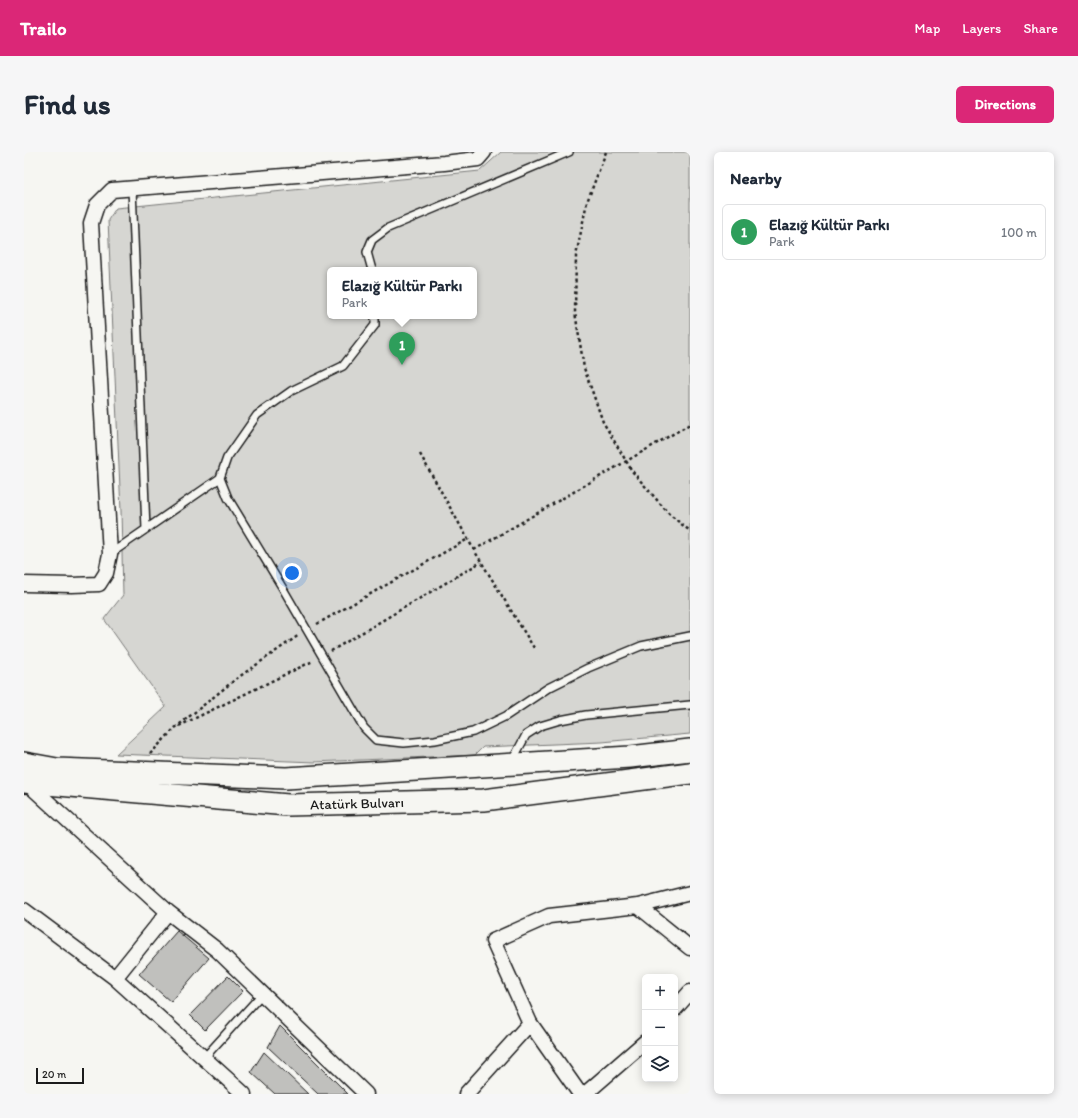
<!DOCTYPE html>
<meta charset="utf-8">
<style>
body{margin:0;font-family:Itim,sans-serif;background:#f6f6f7;color:#1f2937}
.controls{position:absolute;right:12px;bottom:12px;display:grid;overflow:hidden;border-radius:6px;box-shadow:0 2px 10px #0003}
.controls button{width:36px;height:36px;display:grid;place-items:center;padding:0;border:0;border-bottom:1px solid #e0e1e3;background:#fff;color:#1f2937;font:20px sans-serif}
.scale{position:absolute;left:12px;bottom:10px;width:48px;box-sizing:border-box;padding-left:4px;border:2px solid #1c1c1c;border-top:0;font-size:11px;line-height:14px;white-space:nowrap;color:#1c1c1c;-webkit-text-stroke:3px #f6f6f2;paint-order:stroke}
.you{position:absolute;left:268px;top:421px;width:14px;height:14px;margin:-10px;border:3px solid #fff;border-radius:50%;background:#1a73e8;box-shadow:0 0 0 6px #1a73e833}
.badge{display:grid;place-items:center;width:26px;height:26px;border-radius:50%;background:#db2777;color:#fff;font-size:13px;font-weight:700}
.pin{position:absolute;translate:-50% -33px;filter:drop-shadow(0 1px 2px #0008)}
.pin::after{content:'';position:absolute;top:21px;width:14px;height:12px;background:inherit;clip-path:polygon(0 0,100% 0,50% 100%)}
.popup{position:absolute;left:303px;top:115px;width:150px;height:52px;box-sizing:border-box;display:grid;place-content:center;border-radius:6px;background:#fff;filter:drop-shadow(0 1px 3px #0005);font-size:13px;white-space:nowrap;color:#747a83}
.popup b{font-size:15px;color:#1f2937}
.popup::after{content:'';position:absolute;left:50%;top:100%;margin-left:-8px;border:8px solid transparent;border-top-color:#fff}
.list{margin:0;padding:0;list-style:none}
h2{display:flex;justify-content:space-between;align-items:center;height:52px;margin:0;padding:0 16px;font-size:17px}
h2 small{font-size:13px;font-weight:400;color:#747a83}
.list li{display:grid;grid-template-columns:26px 1fr auto;gap:12px;align-items:center;box-sizing:border-box;height:56px;margin:0 8px 8px;padding:0 8px;border:1px solid #e0e1e3;border-radius:6px}
.list b{display:block;font-size:15px;white-space:nowrap}
.list p{margin:0;font-size:13px;white-space:nowrap;color:#747a83}
.list em{font-size:13px;font-style:normal;color:#747a83}
.icon{flex:none;width:22px;height:22px;fill:none;stroke:currentColor;stroke-width:2;stroke-linecap:round;stroke-linejoin:round}
.map{position:relative;flex:none;width:666px;height:942px;overflow:hidden;border-radius:6px}
header{display:flex;align-items:center;gap:24px;box-sizing:border-box;height:56px;padding:0 20px;background:#db2777;color:#fff}
header strong{font-size:19px}
nav{display:flex;gap:22px;margin-inline-start:auto;font-size:14px}
.intro{display:flex;align-items:center;justify-content:space-between;box-sizing:border-box;height:96px;padding:0 24px}
h1{margin:0;font-size:28px}
.button{padding:10px 18px;border-radius:6px;background:#db2777;color:#fff;font-size:14px;font-weight:700}
main{display:flex;gap:24px;padding:0 24px}
aside{flex:1;background:#fff;border-radius:6px;box-shadow:0 2px 10px #0003}
.map>svg:first-child{display:block}
</style>
<header>
<strong>Trailo</strong>
<nav><a>Map</a><a>Layers</a><a>Share</a></nav>
</header>
<div class="intro"><h1>Find us</h1><a class="button">Directions</a></div>
<main>
<div class="map">
<svg width="666" height="942" viewBox="0 0 666 942">
<rect width="100%" height="100%" fill="#f6f6f2"/>
<filter id="ink" filterUnits="userSpaceOnUse"><feTurbulence type="fractalNoise" baseFrequency=".025" numOctaves="2"/><feDisplacementMap in="SourceGraphic" scale="8" xChannelSelector="R" yChannelSelector="G"/><feConvolveMatrix kernelMatrix="1 2 1 2 8 2 1 2 1" color-interpolation-filters="sRGB"/></filter>
<g filter="url(#ink)">
<path fill="#d6d6d2" stroke="#797977" fill-rule="evenodd" d="M477,0H666V582L578,590L459,595L451,603L290,610L92,602L142,555L80,467L99,443L97,359L84,68L92,56L456,19ZM306,118H450V164H306Z"/>
<path fill="#c0c0bd" stroke="#1c1c1c" d="M153,779L185,806L147,850L115,822Z
M204,824L219,839L181,878L166,863Z
M256,874L324,942H294L244,895Z
M240,900L284,942H251L227,920Z"/>
<g fill="none" stroke-linecap="round" stroke-linejoin="round">
<g stroke="#1c1c1c" stroke-width="10">
<path id="service" d="M108,37L122,377
M348,118L343,100L348,88L364,76L545,0
M351,164V173L319,214L267,239L233,263L203,306L196,326L204,346L258,435L340,576L352,588L380,591L411,588L449,580L482,564L524,536L564,516L617,494L666,484
M86,402L196,326
M488,609L502,583L516,574L536,568L562,563L666,553
M180,906L238,842"/>
</g>
<g stroke="#1c1c1c" stroke-width="17">
<path id="minor" d="M0,432L48,433L75,432L82,421L86,402L67,71L73,53L88,38L420,11L454,7L460,0
M2,630L144,760L193,798L342,942
M614,754L666,796
M0,758L91,826L220,942
M91,826L144,760
M651,857L666,840
M506,871L469,789L525,764L614,754L666,741
M442,942L506,871L556,942
M561,942L621,890"/>
</g>
<g stroke="#1c1c1c" stroke-width="24">
<g id="primary">
<path d="M0,611L33,617L262,626L606,605L666,598"/>
<path id="s1" d="M0,630L264,653L460,648L666,621"/>
</g>
</g>
<path stroke="#1c1c1c" stroke-width="2.5" stroke-dasharray="3 3" stroke-linecap="butt" d="M582,0L563,50L552,104L551,160L560,216L579,270L608,319L645,362L666,379
M396,302L450,398L510,496
M450,398L666,272
M293,472L444,387
M307,499L457,410
M155,574L289,509
M126,602L151,576L212,527L275,483"/>
<use href="#service" stroke="#f6f6f2" stroke-width="7"/>
<use href="#minor" stroke="#f6f6f2" stroke-width="14"/>
<use href="#primary" stroke="#f6f6f2" stroke-width="21"/>
</g>
</g>
<g text-anchor="middle" dominant-baseline="central" stroke-width="3" stroke-linejoin="round" paint-order="stroke">
<g font-size="14" fill="#1c1c1c" stroke="#f6f6f2">
<text stroke="none"><textPath href="#s1" startOffset="334">Atatürk Bulvarı</textPath></text>
</g>
</g>
</svg>
<div class="controls">
<button>+</button>
<button>−</button>
<button><svg class="icon" aria-label="layers" viewBox="0 0 24 24"><path d="M12 4l9 5-9 5-9-5zM3 14l9 5 9-5"/></svg></button>
</div>
<div class="scale">20 m</div>
<div class="you"></div>
<div class="pin badge" style="left:378px;top:213px;background:#2e9e5b">1</div>
<div class="popup"><b>Elazığ Kültür Parkı</b>Park</div>
</div>
<aside>
<h2>Nearby<small></small></h2>
<ul class="list">
<li><span class="badge" style="background:#2e9e5b">1</span><div><b>Elazığ Kültür Parkı</b><p>Park</p></div><em>100 m</em></li>
</ul>
</aside>
</main>
